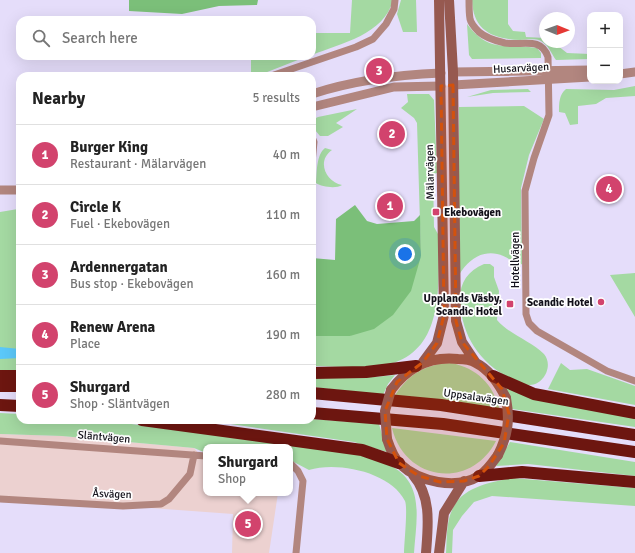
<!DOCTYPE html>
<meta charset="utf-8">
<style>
body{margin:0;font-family:Signika,sans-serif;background:#f6f6f6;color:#222}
.controls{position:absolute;right:12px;top:12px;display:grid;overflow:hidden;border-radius:8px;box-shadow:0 4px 16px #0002}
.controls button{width:36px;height:36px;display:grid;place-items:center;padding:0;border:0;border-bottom:1px solid #e0e0e0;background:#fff;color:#222;font:20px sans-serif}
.compass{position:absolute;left:539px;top:12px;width:36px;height:36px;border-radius:50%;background:#fff;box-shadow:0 4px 16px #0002;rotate:91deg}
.you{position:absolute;left:405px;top:254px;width:14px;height:14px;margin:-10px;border:3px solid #fff;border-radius:50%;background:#1a73e8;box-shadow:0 0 0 6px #1a73e833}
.badge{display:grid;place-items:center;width:26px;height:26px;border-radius:50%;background:#d2436d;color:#fff;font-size:13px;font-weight:700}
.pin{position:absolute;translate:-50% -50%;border:2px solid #fff;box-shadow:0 1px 4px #0006}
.popup{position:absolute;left:203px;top:444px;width:90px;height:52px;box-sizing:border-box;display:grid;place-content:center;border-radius:8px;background:#fff;filter:drop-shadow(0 1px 3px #0005);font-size:13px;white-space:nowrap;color:#767676}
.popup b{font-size:15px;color:#222}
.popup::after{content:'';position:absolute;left:50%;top:100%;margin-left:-8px;border:8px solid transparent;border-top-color:#fff}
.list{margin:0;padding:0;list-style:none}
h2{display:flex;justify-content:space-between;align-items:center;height:52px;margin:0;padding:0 16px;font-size:17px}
h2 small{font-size:13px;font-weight:400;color:#767676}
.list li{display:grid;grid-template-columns:26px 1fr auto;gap:12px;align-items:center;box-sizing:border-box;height:60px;padding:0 16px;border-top:1px solid #e0e0e0}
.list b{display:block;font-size:15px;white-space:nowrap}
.list p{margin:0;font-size:13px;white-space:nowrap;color:#767676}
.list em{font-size:13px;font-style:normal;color:#767676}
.icon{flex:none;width:22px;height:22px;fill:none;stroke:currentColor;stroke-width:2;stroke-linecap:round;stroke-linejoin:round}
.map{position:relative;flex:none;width:635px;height:553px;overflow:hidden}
.search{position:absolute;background:#fff;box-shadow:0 4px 16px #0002;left:16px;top:16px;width:300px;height:44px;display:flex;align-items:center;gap:10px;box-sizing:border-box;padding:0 14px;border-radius:12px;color:#767676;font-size:15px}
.panel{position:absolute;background:#fff;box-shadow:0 4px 16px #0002;left:16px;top:72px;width:300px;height:352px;border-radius:12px}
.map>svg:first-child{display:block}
</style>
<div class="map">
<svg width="635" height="553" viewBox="0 0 635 553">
<rect width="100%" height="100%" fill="#e5ddfa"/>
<path fill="#ecd1d0" d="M0,434L62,436L194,448L206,462V493H278L269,553H232L233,514L0,497Z"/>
<path fill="#a4d9a2" d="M352,0H393C384,35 341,43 312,55V33H350Z
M401,0H416L417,32H403L397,14Z
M472,0H508V24L513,31L525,32L526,37L545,38V42H553L567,53L590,54V59L556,60C551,53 549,46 541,41C535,38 526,40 520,40C492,39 473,30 472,0Z
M467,24C490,54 506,43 537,48L541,53V58L472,59L469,55Z
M251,56H308L257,76L251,75Z
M635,86V96L606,98L596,104L578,106V124L570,125L565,113L559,112C559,103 559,95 566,89L614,90Z
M528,89L531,92L493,93L467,97L491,90Z
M407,94H429L434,100L437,173L433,174L434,227L438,234C439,290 446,363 370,367C351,368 331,366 312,366V336H350L421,256L417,123L414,118L401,108L408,102Z
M524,106L544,119L529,155L521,188L522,264L517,266C497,245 473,251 459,275V107Z
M357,109L336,123L343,127L328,136H320L315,130L314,119L318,117Z
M325,148L332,150C316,161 326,182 342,185C336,189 322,187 316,183C317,173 316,155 325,148Z
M18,209H20V371H0V212Z
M484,264H490L494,267V277L499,291L497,320C510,335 531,341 544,354C554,366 543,386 529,385C523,385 517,381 512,379C480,364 462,336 460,302C459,284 467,271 484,264Z
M635,273V317L610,275Z
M451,363C477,368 493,384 500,410L394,397C408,375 424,364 451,363Z
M561,363L570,370L587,369L635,386V405L548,389Z
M395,375L388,384L383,395L312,387V377H375Z
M505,387L635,417V427L512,409Z
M0,413L20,414V420H96L116,422L361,454C371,458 383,461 393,467C425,485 416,522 414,553H404C404,543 408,508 405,501C391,472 337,461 309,470L290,460V447H206V453L194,448L62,436L0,434Z
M312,419L379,424L387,452L354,442L203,420Z
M392,428L496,441C471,490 405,482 392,428Z
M510,442L635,462V476L528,464L496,466Z
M512,478L635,488V506L492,496L474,502L462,516L453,530L452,553H446C447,539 446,523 452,510C461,487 491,482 512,478Z"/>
<path fill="#7bbf79" d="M129,0H258L257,5L219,6L182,14L129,11Z
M355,205L367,221L377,224L414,221L420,215L421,256L411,291L393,315L374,329L350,336H312V258L335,260L336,219Z"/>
<path fill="#5bc8f9" d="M0,347L20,349V358L0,359Z"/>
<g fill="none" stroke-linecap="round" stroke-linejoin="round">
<path stroke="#b2867f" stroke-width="7" d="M469,0C469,6 469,13 470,19C471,24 475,28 479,32C486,38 496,41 505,43C521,46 541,36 548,57L549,115L534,158L525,191L526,314L529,323L537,331L607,371L635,381
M271,76L356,47L373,39L386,24L394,9L395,0
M312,137L314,142L312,163
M0,441L206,456
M290,463L298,471L303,481L296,553
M0,499L123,506L161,504L169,499L190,474L194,455"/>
<path stroke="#b2867f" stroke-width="9" d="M453,72L590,70
M620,74L635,72
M453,85L590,77
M312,94C354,80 396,75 441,73
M312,107L394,87L441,86
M0,190H20"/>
<path stroke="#965950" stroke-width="10" d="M449,0L453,72L456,321L462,342L476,363
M423,362L437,343L444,315L439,0
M391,390C408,367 430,356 458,359C464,359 471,360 476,363C490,370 499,384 506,398
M387,439C390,448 393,457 400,464C419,482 456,490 479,476C487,471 493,462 498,455
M413,475C432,497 428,526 426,553
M439,553L444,513L464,481"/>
<path stroke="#6d1610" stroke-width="12" d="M312,373L366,372L416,366
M0,376H20
M493,376L534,394L635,413
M0,386H20
M312,393L441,405L635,435
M0,405L20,406
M312,413L443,424L635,452
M142,420L362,450L399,463
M479,476L522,472L635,482"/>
<path stroke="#965950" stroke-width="10" d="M387,439L385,411L391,390
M498,455C508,435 510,420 506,398"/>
</g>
<path fill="#d3520d" fill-opacity="0.2" stroke="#d3520d" stroke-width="3" stroke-dasharray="8 5" stroke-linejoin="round" d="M453,85L456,321L462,342L502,389L509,414L504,443L489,466L479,476L464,481L440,482L419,476L399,463L387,439L385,411L397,382L423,362L437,343L444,315L441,86Z"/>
<g fill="#d2436d" stroke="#fff" stroke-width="1.5">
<rect x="432" y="208" width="8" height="8" rx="2"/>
<circle cx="601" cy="302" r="4"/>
<rect x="506" y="300" width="8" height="8" rx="2"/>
</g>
<g text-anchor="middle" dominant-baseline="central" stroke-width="3.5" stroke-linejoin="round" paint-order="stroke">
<g font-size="11" fill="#121019" stroke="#fff">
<text transform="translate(521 68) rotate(-3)">Husarvägen</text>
<text transform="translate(430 172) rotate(-91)">Mälarvägen</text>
<text transform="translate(515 260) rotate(-90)">Hotellvägen</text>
<text transform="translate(476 397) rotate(8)">Uppsalavägen</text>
<text transform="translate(104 437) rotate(5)">Släntvägen</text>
<text transform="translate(112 494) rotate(2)">Åsvägen</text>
</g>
<g font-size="11" font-weight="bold" fill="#121019" stroke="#fff" text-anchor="end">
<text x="444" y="212" text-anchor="start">Ekebovägen</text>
<text x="502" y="298">Upplands Väsby,<tspan x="502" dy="13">Scandic Hotel</tspan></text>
<text x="593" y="302">Scandic Hotel</text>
</g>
</g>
</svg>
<div class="controls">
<button>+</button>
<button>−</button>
</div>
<svg class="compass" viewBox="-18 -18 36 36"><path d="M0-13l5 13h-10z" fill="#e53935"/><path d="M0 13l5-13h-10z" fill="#767676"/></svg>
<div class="you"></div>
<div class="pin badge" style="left:390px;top:206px">1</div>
<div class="pin badge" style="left:392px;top:134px">2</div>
<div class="pin badge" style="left:379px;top:71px">3</div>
<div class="pin badge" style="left:609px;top:189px">4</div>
<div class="pin badge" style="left:248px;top:524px">5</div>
<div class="popup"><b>Shurgard</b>Shop</div>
<div class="search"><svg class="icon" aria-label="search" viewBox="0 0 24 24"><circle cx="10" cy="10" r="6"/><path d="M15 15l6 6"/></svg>Search here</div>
<section class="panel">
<h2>Nearby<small>5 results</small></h2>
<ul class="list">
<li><span class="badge">1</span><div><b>Burger King</b><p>Restaurant · Mälarvägen</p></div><em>40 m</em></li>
<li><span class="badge">2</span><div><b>Circle K</b><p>Fuel · Ekebovägen</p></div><em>110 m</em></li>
<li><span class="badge">3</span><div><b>Ardennergatan</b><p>Bus stop · Ekebovägen</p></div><em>160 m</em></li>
<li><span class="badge">4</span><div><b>Renew Arena</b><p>Place</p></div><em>190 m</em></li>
<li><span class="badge">5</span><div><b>Shurgard</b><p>Shop · Släntvägen</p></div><em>280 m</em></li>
</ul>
</section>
</div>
